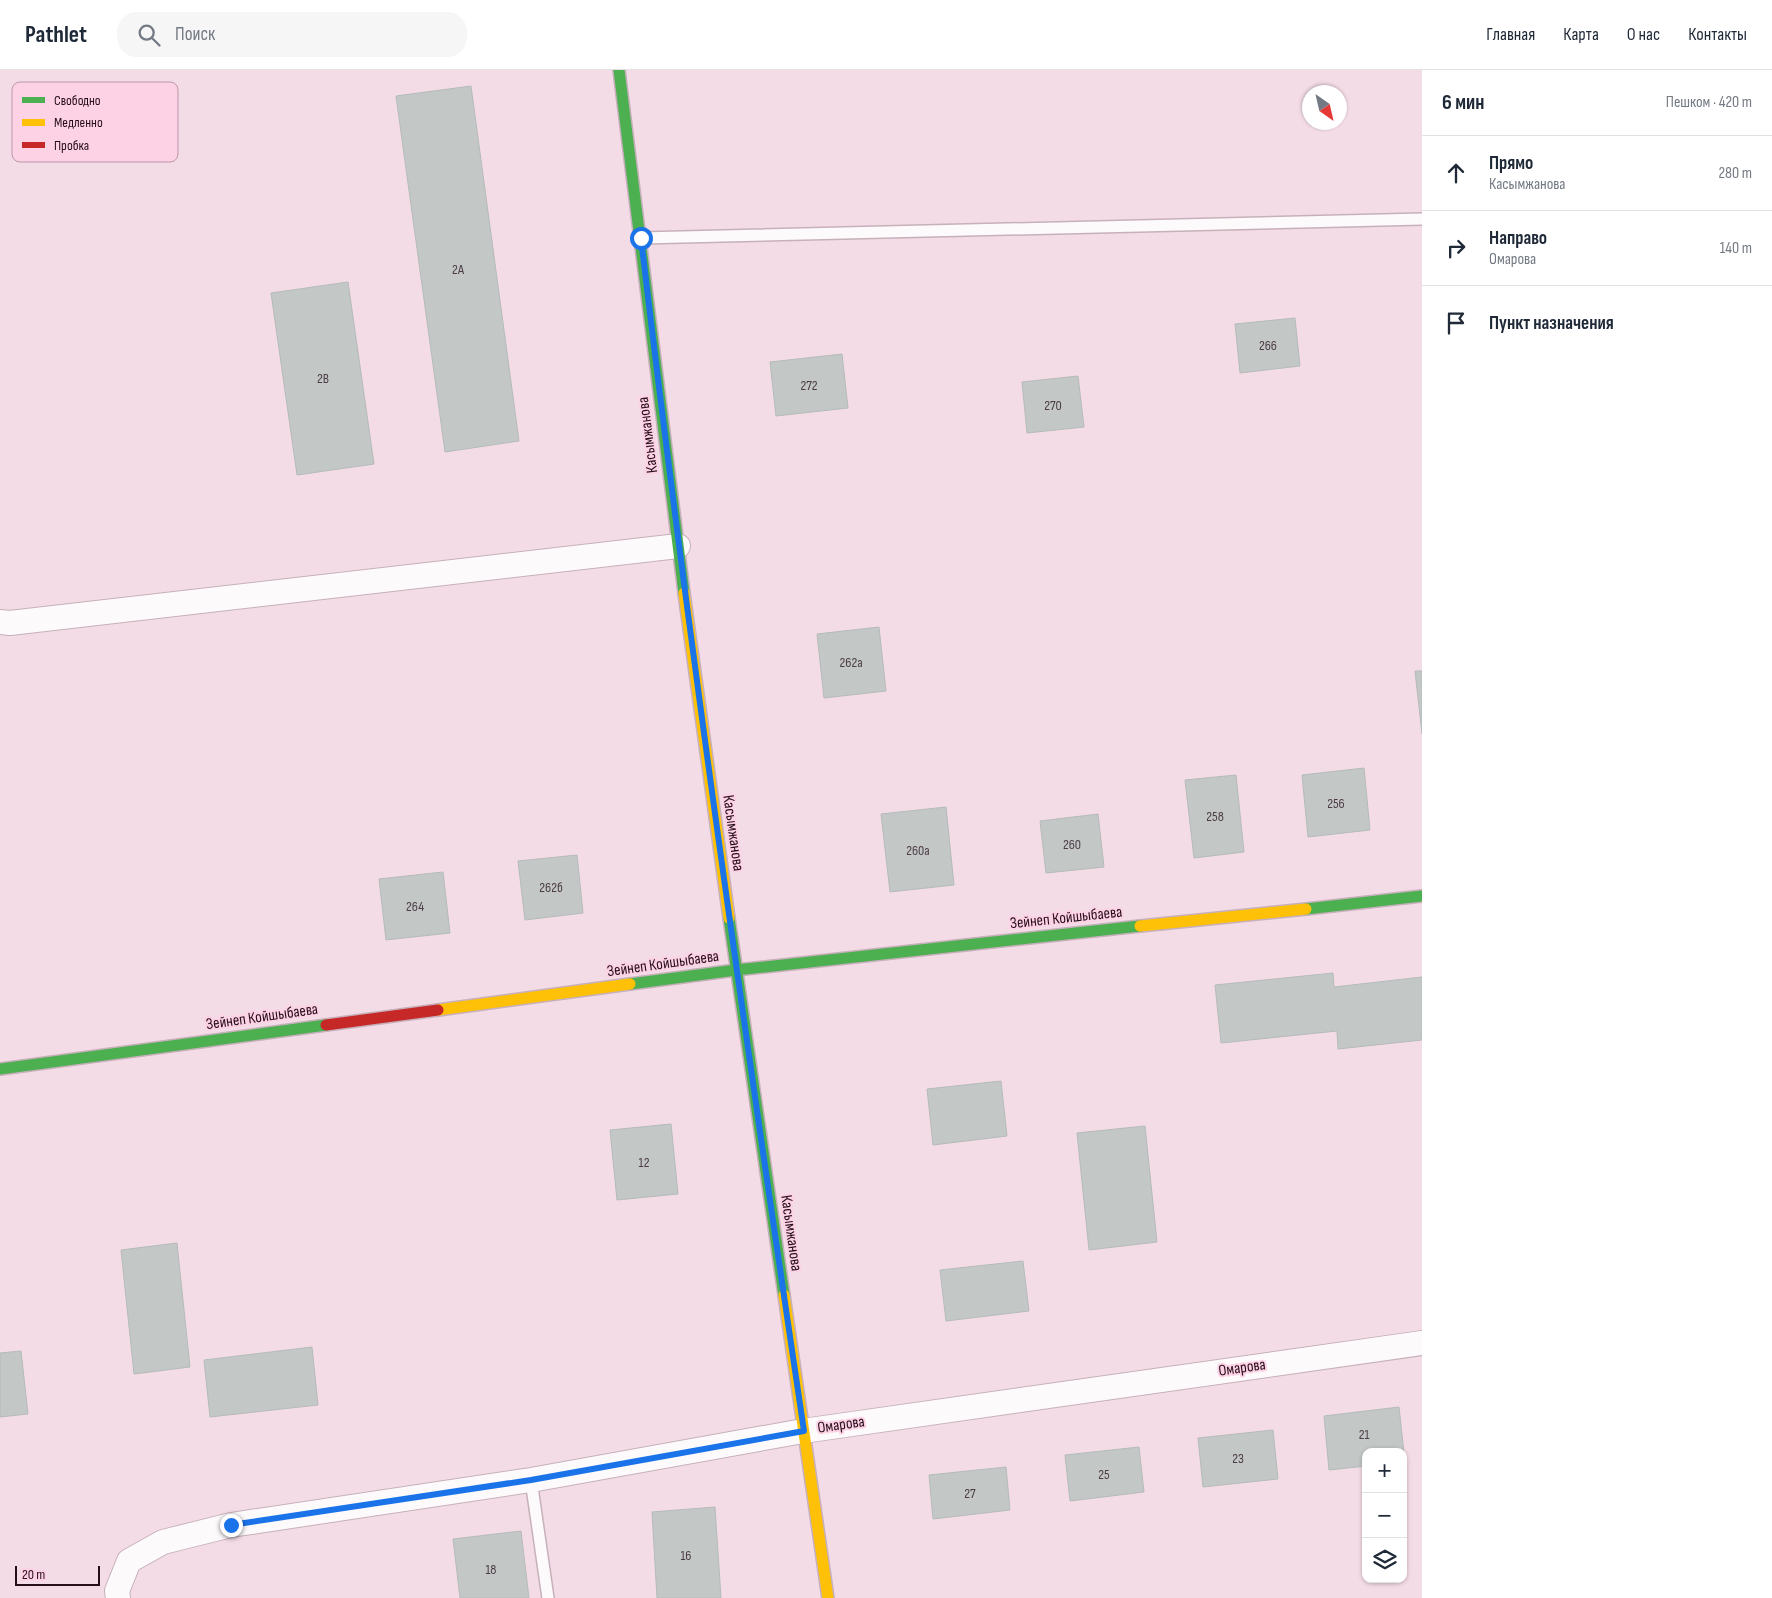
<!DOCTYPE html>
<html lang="ru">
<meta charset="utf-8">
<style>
body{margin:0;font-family:"Sofia Sans Condensed",sans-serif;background:#f6f6f7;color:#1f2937}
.controls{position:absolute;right:15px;bottom:15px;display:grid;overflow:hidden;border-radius:10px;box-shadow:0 1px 4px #0004}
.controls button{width:45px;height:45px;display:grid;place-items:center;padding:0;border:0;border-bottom:1px solid #e0e1e3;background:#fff;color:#1f2937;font:25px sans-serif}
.compass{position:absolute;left:1302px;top:15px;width:45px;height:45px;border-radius:50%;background:#fff;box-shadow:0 1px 4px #0004;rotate:146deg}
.scale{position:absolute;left:15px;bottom:12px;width:85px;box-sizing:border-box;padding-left:5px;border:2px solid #260d1a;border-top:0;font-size:14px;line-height:18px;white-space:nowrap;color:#260d1a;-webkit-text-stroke:4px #fdd2e5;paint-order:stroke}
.stop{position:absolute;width:15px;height:15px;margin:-11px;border:4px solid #1a73e8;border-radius:50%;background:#fff}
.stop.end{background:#1a73e8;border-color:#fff;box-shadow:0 1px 5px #0008}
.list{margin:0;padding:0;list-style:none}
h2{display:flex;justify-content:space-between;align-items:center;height:65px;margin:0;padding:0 20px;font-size:21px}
h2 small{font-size:16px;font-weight:400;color:#747a83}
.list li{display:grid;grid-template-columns:32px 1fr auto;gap:15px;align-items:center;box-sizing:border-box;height:75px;padding:0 20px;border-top:1px solid #e0e1e3}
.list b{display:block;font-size:19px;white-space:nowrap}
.list p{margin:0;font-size:16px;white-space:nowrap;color:#747a83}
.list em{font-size:16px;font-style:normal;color:#747a83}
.icon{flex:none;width:28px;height:28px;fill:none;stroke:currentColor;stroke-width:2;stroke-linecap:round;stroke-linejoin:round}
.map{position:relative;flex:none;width:1422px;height:1528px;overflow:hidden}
header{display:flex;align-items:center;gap:30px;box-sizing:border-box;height:70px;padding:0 25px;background:#fff;border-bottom:1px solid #e0e1e3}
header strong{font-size:24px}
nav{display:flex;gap:28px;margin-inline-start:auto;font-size:18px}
.search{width:350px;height:45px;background:#f6f6f7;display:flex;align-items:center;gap:12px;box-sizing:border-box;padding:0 18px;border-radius:20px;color:#747a83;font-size:19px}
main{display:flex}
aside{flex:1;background:#fff}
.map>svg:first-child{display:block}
</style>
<header>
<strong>Pathlet</strong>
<div class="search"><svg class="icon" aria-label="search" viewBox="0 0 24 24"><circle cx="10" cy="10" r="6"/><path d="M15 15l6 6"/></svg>Поиск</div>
<nav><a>Главная</a><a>Карта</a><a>О нас</a><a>Контакты</a></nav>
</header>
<main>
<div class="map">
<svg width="1422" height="1528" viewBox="0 0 1422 1528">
<rect width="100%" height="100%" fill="#f3dce6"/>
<path fill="#c3c8c7" stroke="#b5bbba" d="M471,16L519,371L445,382L396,26Z
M348,212L374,394L297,405L271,223Z
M1295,248L1300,296L1240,303L1235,254Z
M842,284L848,338L776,346L770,292Z
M1078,306L1084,357L1027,363L1022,312Z
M879,557L886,621L824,628L817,564Z
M1415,601H1422V664Z
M1364,698L1370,760L1308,767L1302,705Z
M1236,705L1244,782L1194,788L1185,710Z
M946,737L954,815L890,822L881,744Z
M1098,744L1104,797L1046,803L1040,751Z
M577,785L583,843L525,850L518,791Z
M443,802L450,863L386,870L379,809Z
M1333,903L1334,917L1422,907V970L1338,979L1337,961L1221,973L1215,915Z
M1001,1011L1007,1066L933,1075L927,1019Z
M671,1054L678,1124L617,1130L610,1060Z
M1145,1056L1157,1172L1089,1180L1077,1063Z
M177,1173L190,1297L134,1304L121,1180Z
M1023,1191L1029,1241L946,1251L940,1200Z
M312,1277L318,1335L210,1347L204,1290Z
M21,1281L28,1344L0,1347V1283Z
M1399,1337L1405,1392L1403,1382H1366V1396L1329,1400L1324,1346Z
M1273,1360L1278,1409L1203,1417L1198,1368Z
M1139,1377L1144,1422L1070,1431L1065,1385Z
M1006,1397L1010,1440L933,1449L929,1405Z
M715,1437L721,1528H657L652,1442Z
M521,1461L529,1528H460L453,1469Z"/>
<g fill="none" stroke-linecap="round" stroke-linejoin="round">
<g stroke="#c7b0bb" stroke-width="14">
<path id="lane" d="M641,168L1422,149
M531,1410L548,1528"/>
</g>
<g stroke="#c7b0bb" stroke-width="26">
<path id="street" d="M0,552L10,553L678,476
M118,1528L117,1521L129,1491L163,1472L231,1455L531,1410L803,1361L1422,1273"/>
</g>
<g stroke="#c7b0bb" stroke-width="14">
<path id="fast" d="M619,0L684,523
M1306,839L1422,826
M729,848L784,1225
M630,914L736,900L1140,856
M0,999L326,955"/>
</g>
<g stroke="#c7b0bb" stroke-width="14">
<path id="slow" d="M684,523L729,848
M1140,856L1306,839
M438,940L630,914
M784,1225L828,1528"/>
</g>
<g stroke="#c7b0bb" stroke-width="14">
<path id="jam" d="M326,955L438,940"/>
</g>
<use href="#lane" stroke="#fdfafb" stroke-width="11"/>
<use href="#street" stroke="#fdfafb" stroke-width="24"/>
<use href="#fast" stroke="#4caf50" stroke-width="11"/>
<use href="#slow" stroke="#ffc107" stroke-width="11"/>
<use href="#jam" stroke="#c62828" stroke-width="11"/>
</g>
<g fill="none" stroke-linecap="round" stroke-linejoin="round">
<path stroke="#1a73e8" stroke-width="6" d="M231,1455L531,1410L804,1361C745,964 688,567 641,168"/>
</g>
<g text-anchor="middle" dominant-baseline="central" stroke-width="4" stroke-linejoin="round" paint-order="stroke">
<g font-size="14" fill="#4d3c45">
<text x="458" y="199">2А</text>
<text x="1268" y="275">266</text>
<text x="323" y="308">2В</text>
<text x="809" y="315">272</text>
<text x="1053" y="335">270</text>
<text x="851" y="592">262а</text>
<text x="1336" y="733">256</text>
<text x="1215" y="746">258</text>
<text x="1072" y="774">260</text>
<text x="918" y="780">260а</text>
<text x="551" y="817">262б</text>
<text x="415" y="836">264</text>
<text x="644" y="1092">12</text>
<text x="1364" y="1364">21</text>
<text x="1238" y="1388">23</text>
<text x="1104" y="1404">25</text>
<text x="970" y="1423">27</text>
<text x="686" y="1485">16</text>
<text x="491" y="1499">18</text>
</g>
<g font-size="16" fill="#260d1a" stroke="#fdd2e5">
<text transform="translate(648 365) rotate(-97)">Касымжанова</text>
<text transform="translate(733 763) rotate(82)">Касымжанова</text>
<text transform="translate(1066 848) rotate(-6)">Зейнеп Койшыбаева</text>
<text transform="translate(663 894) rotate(-8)">Зейнеп Койшыбаева</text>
<text transform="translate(262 947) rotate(-8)">Зейнеп Койшыбаева</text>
<text transform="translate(791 1163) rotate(82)">Касымжанова</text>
<text transform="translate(1242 1298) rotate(-8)">Омарова</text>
<text transform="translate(841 1355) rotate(-8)">Омарова</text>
</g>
</g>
<rect x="12" y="12" width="166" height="80" rx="8" fill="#fdd2e5" stroke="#bc97a8" stroke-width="1"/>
<rect x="22" y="27" width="23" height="6" fill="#4caf50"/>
<rect x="22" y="49" width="23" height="7" fill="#ffc107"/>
<rect x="22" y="72" width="23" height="6" fill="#c62828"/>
<g font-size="14" fill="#260d1a">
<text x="54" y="35">Свободно</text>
<text x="54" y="57">Медленно</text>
<text x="54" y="80">Пробка</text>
</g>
</svg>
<div class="controls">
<button>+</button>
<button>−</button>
<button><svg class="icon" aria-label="layers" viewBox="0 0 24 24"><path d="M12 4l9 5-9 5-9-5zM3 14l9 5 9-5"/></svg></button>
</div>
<svg class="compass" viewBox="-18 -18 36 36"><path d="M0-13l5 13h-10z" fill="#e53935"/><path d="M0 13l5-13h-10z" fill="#747a83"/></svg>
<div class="scale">20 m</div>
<div class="stop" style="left:641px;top:168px"></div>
<div class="stop end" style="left:231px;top:1455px"></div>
</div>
<aside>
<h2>6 мин<small>Пешком · 420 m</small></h2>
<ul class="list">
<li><svg class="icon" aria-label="ahead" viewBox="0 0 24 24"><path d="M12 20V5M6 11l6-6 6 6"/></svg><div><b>Прямо</b><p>Касымжанова</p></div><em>280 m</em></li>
<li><svg class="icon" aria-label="right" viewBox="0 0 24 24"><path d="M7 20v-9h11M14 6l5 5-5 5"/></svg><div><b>Направо</b><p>Омарова</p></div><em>140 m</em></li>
<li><svg class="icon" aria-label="arrive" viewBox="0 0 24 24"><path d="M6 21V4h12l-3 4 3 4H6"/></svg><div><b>Пункт назначения</b></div></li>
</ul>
</aside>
</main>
